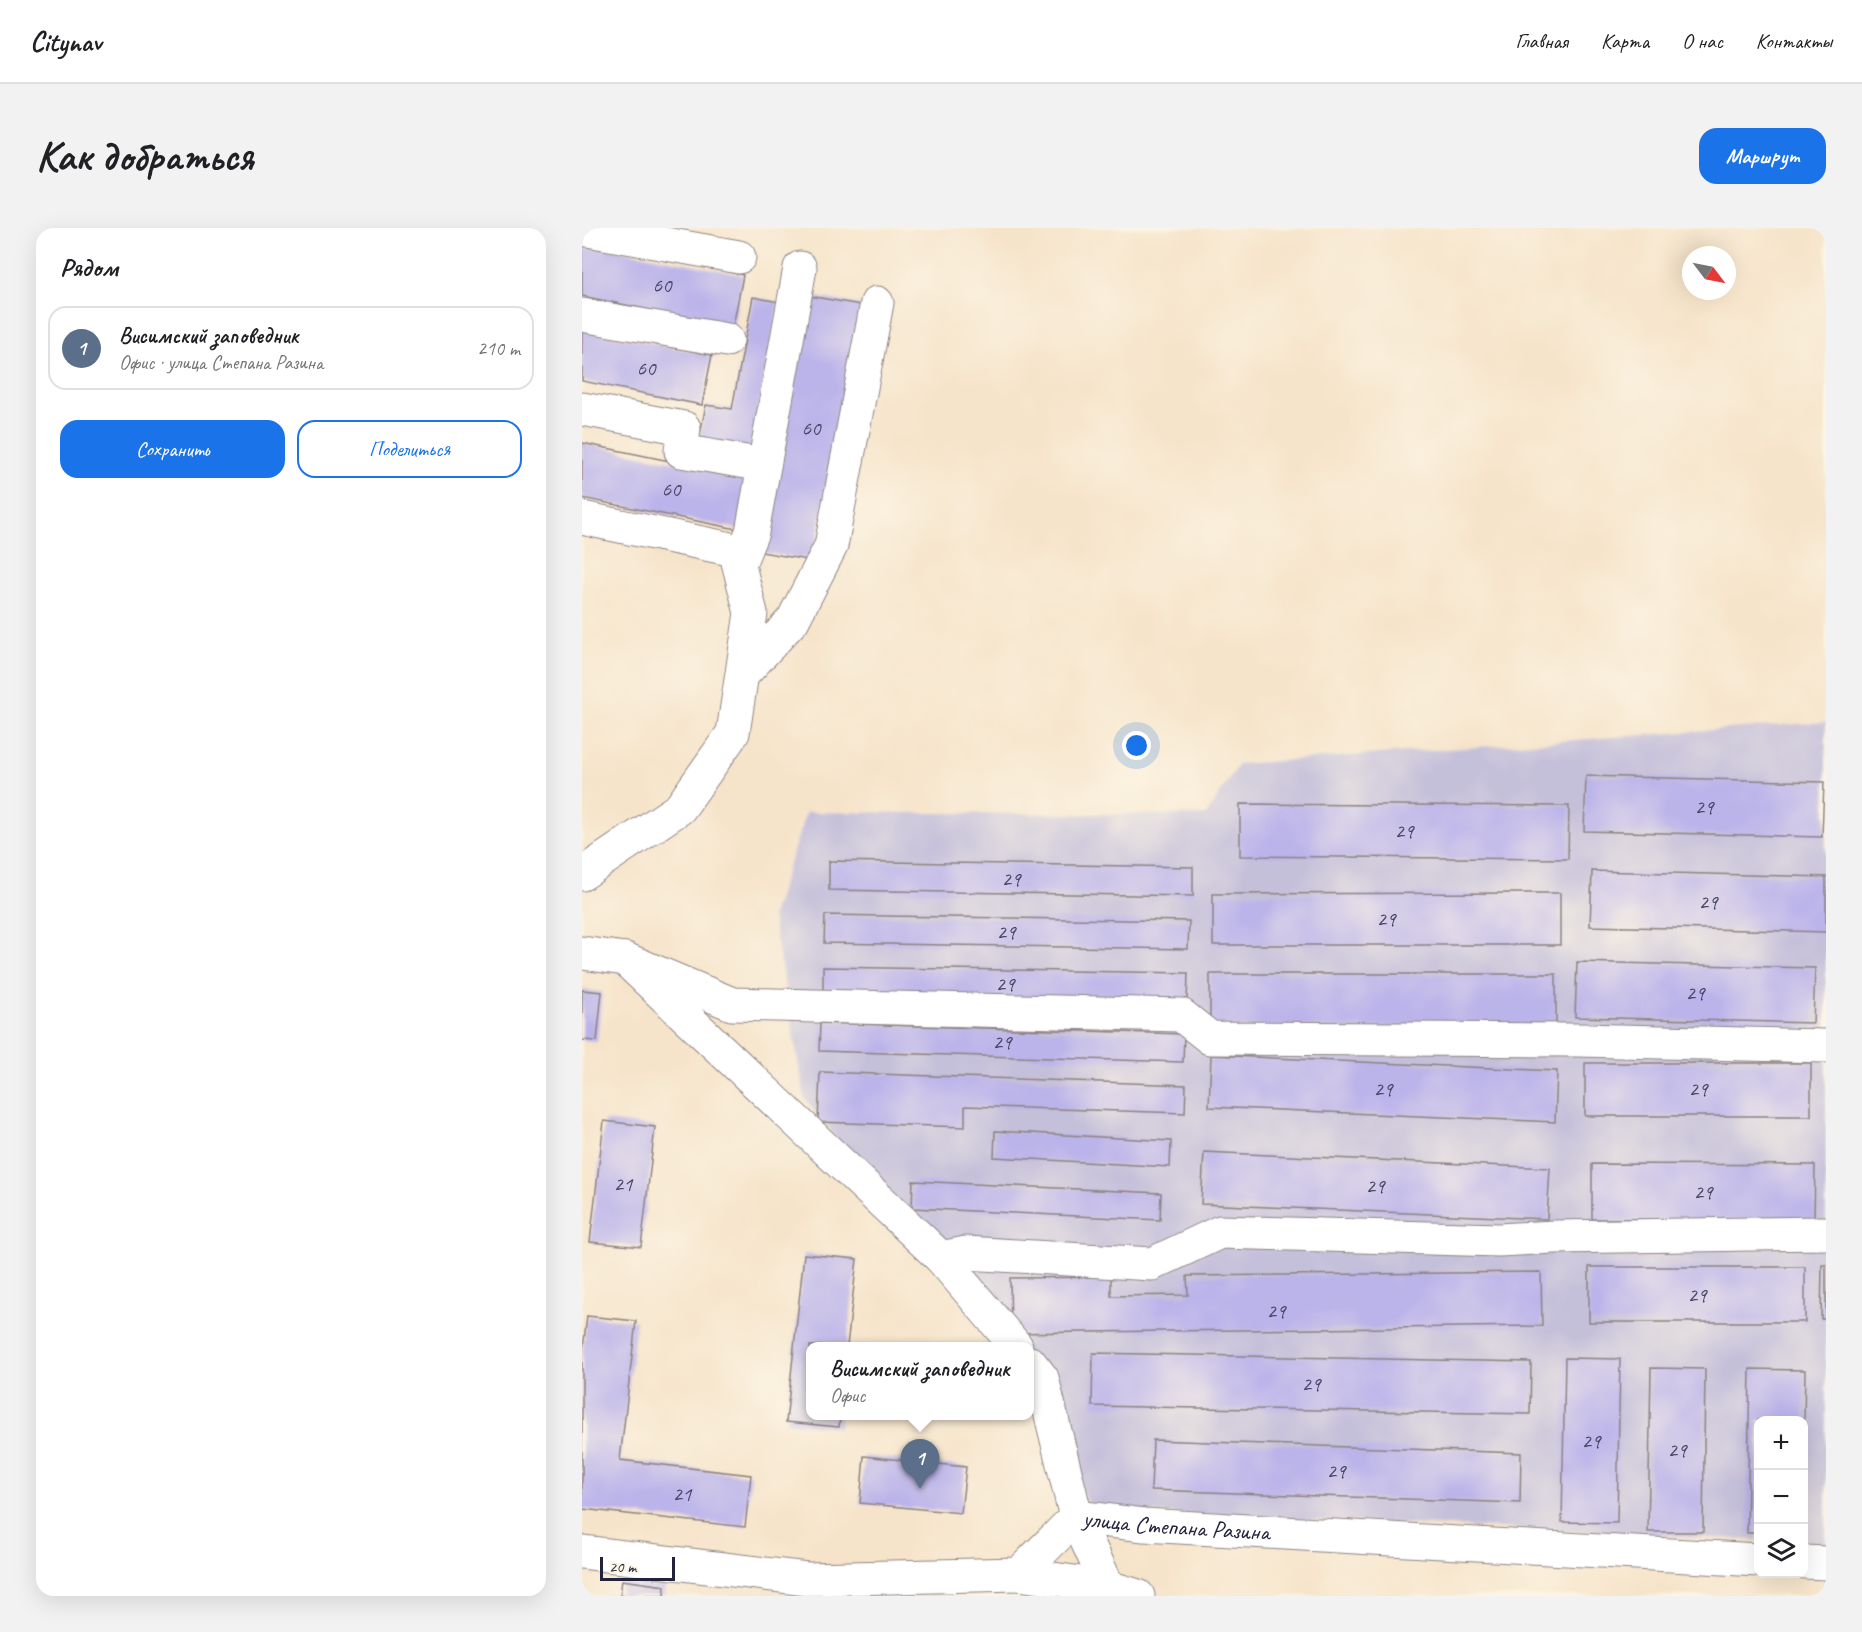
<!DOCTYPE html>
<html lang="ru">
<meta charset="utf-8">
<style>
body{margin:0;font-family:Caveat,sans-serif;background:#f2f2f2;color:#202124}
.controls{position:absolute;right:18px;bottom:18px;display:grid;overflow:hidden;border-radius:12px;box-shadow:0 6px 24px #0002}
.controls button{width:54px;height:54px;display:grid;place-items:center;padding:0;border:0;border-bottom:2px solid #e0e0e0;background:#fff;color:#202124;font:30px sans-serif}
.compass{position:absolute;left:1100px;top:18px;width:54px;height:54px;border-radius:50%;background:#fff;box-shadow:0 6px 24px #0002;rotate:122deg}
.scale{position:absolute;left:18px;bottom:15px;width:75px;box-sizing:border-box;padding-left:6px;border:3px solid #22223b;border-top:0;font-size:16px;line-height:21px;white-space:nowrap;color:#22223b;-webkit-text-stroke:4px #fcf5e5;paint-order:stroke}
.you{position:absolute;left:555px;top:518px;width:21px;height:21px;margin:-15px;border:4px solid #fff;border-radius:50%;background:#1a73e8;box-shadow:0 0 0 9px #1a73e833}
.badge{display:grid;place-items:center;width:39px;height:39px;border-radius:50%;background:#1a73e8;color:#fff;font-size:20px;font-weight:700}
.pin{position:absolute;translate:-50% -50px;filter:drop-shadow(0 2px 3px #0008)}
.pin::after{content:'';position:absolute;top:32px;width:21px;height:18px;background:inherit;clip-path:polygon(0 0,100% 0,50% 100%)}
.popup{position:absolute;left:224px;top:1114px;width:228px;height:78px;box-sizing:border-box;display:grid;place-content:center;border-radius:12px;background:#fff;filter:drop-shadow(0 2px 4px #0005);font-size:20px;white-space:nowrap;color:#757577}
.popup b{font-size:22px;color:#202124}
.popup::after{content:'';position:absolute;left:50%;top:100%;margin-left:-12px;border:12px solid transparent;border-top-color:#fff}
.list{margin:0;padding:0;list-style:none}
h2{display:flex;justify-content:space-between;align-items:center;height:78px;margin:0;padding:0 24px;font-size:26px}
h2 small{font-size:20px;font-weight:400;color:#757577}
.list li{display:grid;grid-template-columns:39px 1fr auto;gap:18px;align-items:center;box-sizing:border-box;height:84px;margin:0 12px 12px;padding:0 12px;border:2px solid #e0e0e0;border-radius:18px}
.list b{display:block;font-size:22px;white-space:nowrap}
.list p{margin:0;font-size:20px;white-space:nowrap;color:#757577}
.list em{font-size:20px;font-style:normal;color:#757577}
.actions{display:flex;gap:12px;padding:18px 24px}
.actions a{flex:1;padding:14px 0;border:2px solid #1a73e8;border-radius:18px;text-align:center;font-size:21px;color:#1a73e8}
.actions .main{background:#1a73e8;color:#fff}
.icon{flex:none;width:33px;height:33px;fill:none;stroke:currentColor;stroke-width:2;stroke-linecap:round;stroke-linejoin:round}
.map{position:relative;flex:none;width:1244px;height:1368px;overflow:hidden;border-radius:18px}
header{display:flex;align-items:center;gap:36px;box-sizing:border-box;height:84px;padding:0 30px;background:#fff;border-bottom:2px solid #e0e0e0}
header strong{font-size:28px}
nav{display:flex;gap:33px;margin-inline-start:auto;font-size:21px}
.intro{display:flex;align-items:center;justify-content:space-between;box-sizing:border-box;height:144px;padding:0 36px}
h1{margin:0;font-size:42px}
.button{padding:15px 27px;border-radius:18px;background:#1a73e8;color:#fff;font-size:21px;font-weight:700}
main{display:flex;gap:36px;padding:0 36px}
aside{flex:1;background:#fff;border-radius:18px;box-shadow:0 6px 24px #0002}
.map>svg:first-child{display:block}
</style>
<header>
<strong>Citynav</strong>
<nav><a>Главная</a><a>Карта</a><a>О нас</a><a>Контакты</a></nav>
</header>
<div class="intro"><h1>Как добраться</h1><a class="button">Маршрут</a></div>
<main>
<aside>
<h2>Рядом<small></small></h2>
<ul class="list">
<li><span class="badge" style="background:#5c6f8a">1</span><div><b>Висимский заповедник</b><p>Офис · улица Степана Разина</p></div><em>210 m</em></li>
</ul>
<div class="actions"><a class="main">Сохранить</a><a>Поделиться</a></div>
</aside>
<div class="map">
<svg width="1244" height="1368" viewBox="0 0 1244 1368">
<rect width="100%" height="100%" fill="#fcf5e5"/>
<filter id="ink" filterUnits="userSpaceOnUse"><feTurbulence type="fractalNoise" baseFrequency=".0167" numOctaves="2"/><feDisplacementMap in="SourceGraphic" scale="12" xChannelSelector="R" yChannelSelector="G"/><feConvolveMatrix kernelMatrix="1 2 1 2 8 2 1 2 1" color-interpolation-filters="sRGB"/></filter>
<filter id="wash" filterUnits="userSpaceOnUse"><feTurbulence type="fractalNoise" baseFrequency=".008" numOctaves="4" result="noise"/><feDisplacementMap in="SourceGraphic" scale="24" xChannelSelector="R" yChannelSelector="G"/><feGaussianBlur stdDeviation="1.35" result="paint"/><feColorMatrix in="noise" values="0 0 0 0 0 0 0 0 0 0 0 0 0 0 0 0 0 1.4 0 .05"/><feComposite in="paint" operator="in"/></filter>
<g filter="url(#wash)">
<rect width="100%" height="100%" fill="#f6e4ca"/>
<path fill="#c5c0da" d="M1244,494V1315L1222,1314V1192H1176V1312L509,1282L448,1153L223,871L190,688L224,584L624,587L657,536Z"/>
<g id="blocks">
<path fill="#bbb4ea" d="M0,14L161,47L151,99L0,68Z
M227,68L279,77L231,333L179,324Z
M171,69L197,74L168,226L116,216L124,177L150,181Z
M0,101L130,127L120,177L0,153Z
M0,215L180,252L170,304L0,270Z
M1004,548L1242,554L1240,609L1002,603Z
M658,576L987,578L986,631L658,628Z
M247,633L611,639V668L247,662Z
M1010,643L1244,649V704L1008,698Z
M978,665V717H631V666Z
M243,687L607,693L606,721L242,715Z
M995,734L1233,740L1231,795L993,789Z
M241,739L606,745L605,773L241,768Z
M628,746H974V797L628,798Z
M0,762L20,764L15,813L0,812Z
M238,795L602,806L601,834L237,823Z
M629,827L975,843L973,894L627,879Z
M1003,835H1229V888H1003Z
M238,844L604,857L603,885L383,878V899L236,894Z
M22,893L73,899L59,1019L8,1014Z
M413,903L589,913L588,939L412,929Z
M622,924L968,940L965,991L619,976Z
M1010,936L1233,937L1232,991H1010Z
M331,953L579,965L578,992L330,980Z
M222,1026L275,1031L265,1118H228V1188H258L257,1199L204,1194Z
M1240,1037H1244V1091H1239Z
M1007,1039H1223V1094H1007Z
M959,1044L960,1098L429,1105L428,1050L529,1049V1068L606,1067L605,1048Z
M5,1088L54,1093L38,1232L169,1247L163,1299L0,1281V1130Z
M511,1125L949,1134L948,1186L510,1178Z
M983,1130L1038,1131L1035,1295L980,1294Z
M1069,1140L1123,1141L1121,1304H1066Z
M1168,1141L1223,1142L1222,1192H1176V1305H1165Z
M571,1212L939,1225L938,1275L569,1262Z
M282,1228L384,1239L379,1285L278,1275Z
M40,1352L83,1358L82,1368H38Z"/>
</g>
</g>
<g filter="url(#ink)">
<use href="#blocks" fill-opacity="0" stroke="#8c8382" stroke-width="1.5"/>
<g fill="none" stroke-linecap="round" stroke-linejoin="round">
<g stroke="#8c8382" stroke-width="35">
<g id="minor">
<path d="M0,1L157,29"/>
<path d="M0,87L145,112"/>
<path d="M0,181L102,200L99,223L182,237"/>
<path d="M0,290L153,322L169,385L151,505L98,580L0,646"/>
<path d="M157,336L170,304L218,40"/>
<path d="M160,447L211,392L249,318L295,75"/>
<path d="M0,725L43,731L359,1030L434,1118"/>
<path d="M43,731L150,776L599,787L628,810L996,812L1244,818"/>
<path d="M359,1030L384,1025L570,1036L638,1004L917,1012L972,1009L1244,1005"/>
<path d="M448,1135L460,1150L494,1289L526,1359L556,1368"/>
<path id="s1" d="M0,1324L225,1351L437,1346L494,1289L562,1297L1176,1332"/>
<path d="M1222,1334L1244,1335"/>
<path d="M437,1346L526,1359"/>
</g>
</g>
<use href="#minor" stroke="#fff" stroke-width="33"/>
</g>
</g>
<g text-anchor="middle" dominant-baseline="central" stroke-width="4.5" stroke-linejoin="round" paint-order="stroke">
<g font-size="21" fill="#484667">
<text x="80" y="57">60</text>
<text x="64" y="140">60</text>
<text x="229" y="200">60</text>
<text x="89" y="261">60</text>
<text x="1122" y="579">29</text>
<text x="822" y="603">29</text>
<text x="429" y="651">29</text>
<text x="1126" y="674">29</text>
<text x="804" y="691">29</text>
<text x="424" y="704">29</text>
<text x="423" y="756">29</text>
<text x="1113" y="765">29</text>
<text x="420" y="814">29</text>
<text x="801" y="861">29</text>
<text x="1116" y="861">29</text>
<text x="41" y="956">21</text>
<text x="793" y="958">29</text>
<text x="1121" y="964">29</text>
<text x="1115" y="1067">29</text>
<text x="694" y="1083">29</text>
<text x="729" y="1156">29</text>
<text x="1009" y="1213">29</text>
<text x="1095" y="1222">29</text>
<text x="754" y="1243">29</text>
<text x="100" y="1266">21</text>
</g>
<g font-size="24" fill="#22223b" stroke="#fcf5e5">
<text stroke="none"><textPath href="#s1" startOffset="620">улица Степана Разина</textPath></text>
</g>
</g>
</svg>
<div class="controls">
<button>+</button>
<button>−</button>
<button><svg class="icon" aria-label="layers" viewBox="0 0 24 24"><path d="M12 4l9 5-9 5-9-5zM3 14l9 5 9-5"/></svg></button>
</div>
<svg class="compass" viewBox="-18 -18 36 36"><path d="M0-13l5 13h-10z" fill="#e53935"/><path d="M0 13l5-13h-10z" fill="#757577"/></svg>
<div class="scale">20 m</div>
<div class="you"></div>
<div class="pin badge" style="left:338px;top:1261px;background:#5c6f8a">1</div>
<div class="popup"><b>Висимский заповедник</b>Офис</div>
</div>
</main>
